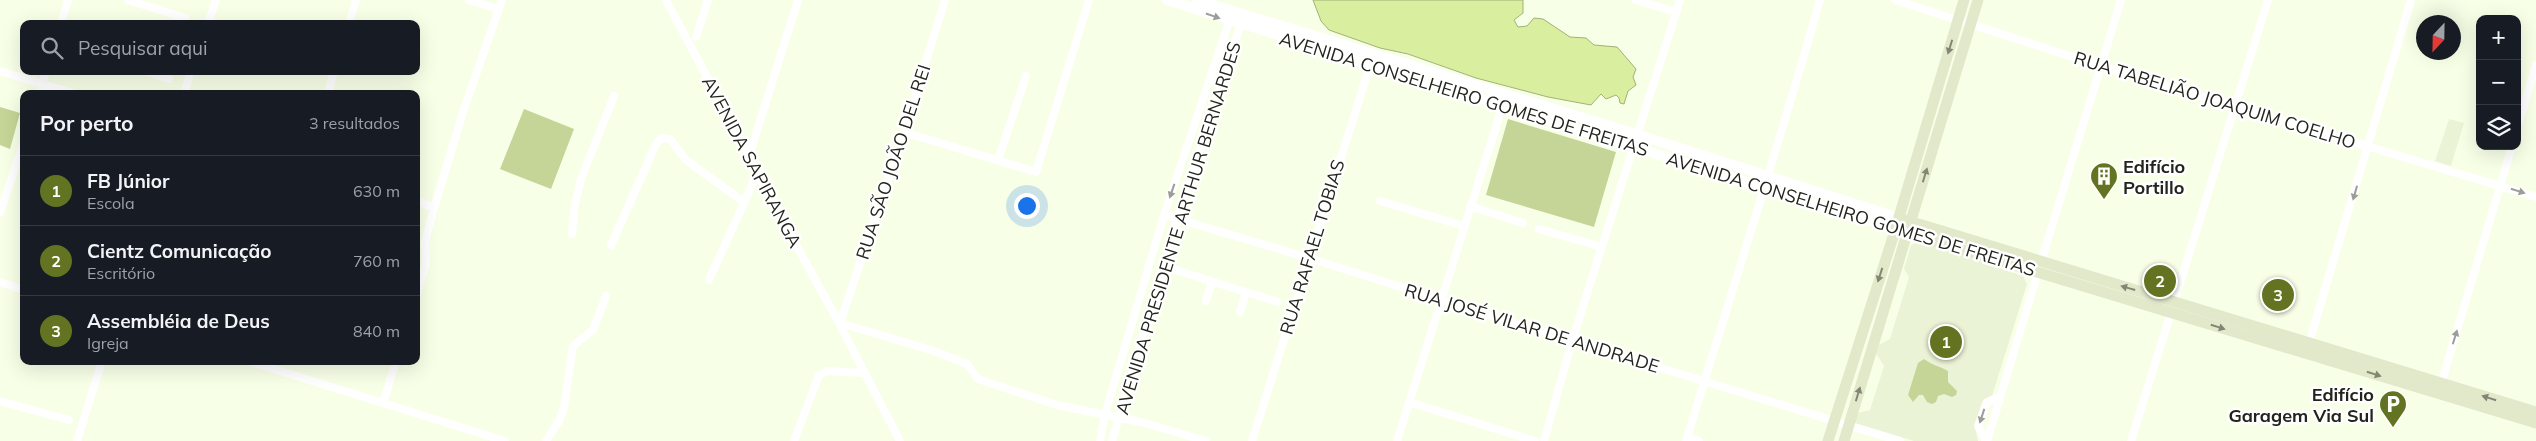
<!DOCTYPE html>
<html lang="pt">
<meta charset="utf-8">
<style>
body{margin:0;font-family:Mulish,sans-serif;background:#20242c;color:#f1f3f6}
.controls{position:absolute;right:15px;top:15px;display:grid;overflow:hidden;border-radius:10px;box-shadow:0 5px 20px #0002}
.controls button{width:45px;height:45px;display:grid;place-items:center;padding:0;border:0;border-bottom:1px solid #363941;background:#171b24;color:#f1f3f6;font:25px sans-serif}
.compass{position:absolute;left:2416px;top:15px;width:45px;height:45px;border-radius:50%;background:#171b24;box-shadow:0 5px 20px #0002;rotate:202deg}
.you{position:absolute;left:1026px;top:205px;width:18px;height:18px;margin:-12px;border:4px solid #fff;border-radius:50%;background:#1a73e8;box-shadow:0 0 0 8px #1a73e833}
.badge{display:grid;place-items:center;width:32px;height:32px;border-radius:50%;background:#627422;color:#fff;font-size:16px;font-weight:700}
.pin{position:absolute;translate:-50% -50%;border:2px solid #fff;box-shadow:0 1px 5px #0006}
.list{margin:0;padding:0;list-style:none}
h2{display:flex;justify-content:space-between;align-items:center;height:65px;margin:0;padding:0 20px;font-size:21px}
h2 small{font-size:16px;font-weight:400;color:#9ea1a6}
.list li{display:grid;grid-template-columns:32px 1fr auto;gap:15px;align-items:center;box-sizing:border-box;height:70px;padding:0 20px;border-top:1px solid #363941}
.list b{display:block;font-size:19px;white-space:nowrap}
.list p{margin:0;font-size:16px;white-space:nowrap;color:#9ea1a6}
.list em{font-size:16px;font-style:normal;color:#9ea1a6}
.icon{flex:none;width:28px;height:28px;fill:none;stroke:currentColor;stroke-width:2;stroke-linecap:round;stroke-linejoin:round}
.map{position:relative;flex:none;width:2536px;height:441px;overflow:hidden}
.search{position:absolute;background:#171b24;box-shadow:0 5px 20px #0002;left:20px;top:20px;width:400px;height:55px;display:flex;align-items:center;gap:12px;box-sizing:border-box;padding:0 18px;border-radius:10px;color:#9ea1a6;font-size:19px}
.panel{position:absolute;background:#171b24;box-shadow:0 5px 20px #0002;left:20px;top:90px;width:400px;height:275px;border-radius:10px}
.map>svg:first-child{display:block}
</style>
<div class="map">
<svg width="2536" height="441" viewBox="0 0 2536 441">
<rect width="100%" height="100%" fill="#f8ffe7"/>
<path fill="#eaf3d5" d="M2449,119L2464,123L2451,166L2435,161Z
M1922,241L2023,276L2027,284L1992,396L1982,402L1975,426L1978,441H1914L1854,423L1857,413L1870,410L1884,366L1875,352L1877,346L1890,339L1909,277L1904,269L1911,245Z"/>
<path fill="#c5d597" d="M0,107L20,113L10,149L0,145Z
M524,109L574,129L551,189L500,169Z
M1508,119L1616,152L1594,227L1486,195Z
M1924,359C1932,365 1939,366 1948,371V382L1957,391L1956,395L1952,397L1944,394L1938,396L1936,402L1932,404L1927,402L1923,395H1919L1913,402L1908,395L1918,363Z"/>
<path fill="#d9ee9f" stroke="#a2b278" d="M1313,0H1523V13L1514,20L1518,27L1527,26L1534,18L1543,19L1570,37L1586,38L1594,45L1617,47L1636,69L1633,77L1636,85L1628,91L1624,104L1620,103L1619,98L1616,95L1606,99L1601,94L1591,105L1548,97L1476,78L1408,54L1380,48L1329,30L1321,21Z"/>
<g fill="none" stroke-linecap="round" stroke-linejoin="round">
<path stroke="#fff" stroke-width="8" d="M128,0L185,18
M469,0L498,9
M666,0L749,156L757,174L838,321L900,441
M1636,0L1676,12
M1895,0L2101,66L2536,197
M61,24L68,0
M208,24L216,0
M349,24L356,0
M696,37L708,0
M0,71L76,94
M146,71L169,79
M39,94L46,71
M184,94L191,71
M328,94L334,71
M2517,128L2536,65
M904,132L1036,172L1089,0
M749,156L798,0
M998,160L1026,76
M416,200L434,208
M1380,201L1464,226
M1470,206L1523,223
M0,213L24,141
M1164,215L1309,258L1572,341L1900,441
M1539,229L1602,247
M572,234L575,204L581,179L614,96
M611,245L656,144L662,138L670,139L686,160L744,202
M2041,262L2121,0
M1163,266L1278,302
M709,280L757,174
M0,282L24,290
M416,296L426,264L425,242L434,208L464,109L502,0
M1206,301L1212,281
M1240,312L1246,292
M840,323L934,351L967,364L978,379L1057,405L1145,423L1206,441
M840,323L904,132L945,0
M2309,343L2411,0
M248,361L505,441
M2441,384L2512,146
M0,401L69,420
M1409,402L1535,441
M383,403L396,361
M1687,437L1699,441
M77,441L102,361
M546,441L559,421L564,407L573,346L593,330L606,296
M794,441L819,375L828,371L863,373
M1100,441L1105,414L1164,215L1231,16
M1112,441L1177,219L1242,20
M1252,441L1372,59
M1397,441L1506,95
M1544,441L1572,341L1680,0
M1686,441C1731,294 1778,148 1820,0
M1986,441L1978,426L1987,402L1999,397
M1987,441L2038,272
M2131,441L2268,0"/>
<path stroke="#fff" stroke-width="10" d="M1167,0L1895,229
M1197,0L1636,134L1899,218"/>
<path stroke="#e2e9cb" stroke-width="11" d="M1899,218L2536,412
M1895,229L2536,423
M1828,441L1893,237L1964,0
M1844,441L1978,0"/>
</g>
<defs><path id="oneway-solid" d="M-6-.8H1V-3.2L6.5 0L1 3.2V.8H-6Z" transform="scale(1.25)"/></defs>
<g fill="#9c9d99">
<use href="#oneway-solid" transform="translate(1213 16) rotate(19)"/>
<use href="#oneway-solid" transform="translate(1172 191) rotate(109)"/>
<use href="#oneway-solid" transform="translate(2518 191) rotate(18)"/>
<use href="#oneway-solid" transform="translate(2355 193) rotate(106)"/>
<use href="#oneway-solid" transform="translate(2455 337) rotate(-73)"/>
<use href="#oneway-solid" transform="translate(1982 416) rotate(108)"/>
</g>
<g fill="#828774">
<use href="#oneway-solid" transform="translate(1950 47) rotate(107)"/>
<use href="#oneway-solid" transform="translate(1925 175) rotate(-73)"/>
<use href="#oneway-solid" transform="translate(1880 275) rotate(108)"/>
<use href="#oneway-solid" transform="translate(2128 288) rotate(-164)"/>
<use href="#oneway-solid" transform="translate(2218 327) rotate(17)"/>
<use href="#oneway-solid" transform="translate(2374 374) rotate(17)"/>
<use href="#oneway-solid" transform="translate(1858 394) rotate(-73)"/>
<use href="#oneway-solid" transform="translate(2489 398) rotate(-163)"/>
</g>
<defs>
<g id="building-pin" transform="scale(1.4375)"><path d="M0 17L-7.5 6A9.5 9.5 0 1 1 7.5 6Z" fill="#627422" stroke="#fff"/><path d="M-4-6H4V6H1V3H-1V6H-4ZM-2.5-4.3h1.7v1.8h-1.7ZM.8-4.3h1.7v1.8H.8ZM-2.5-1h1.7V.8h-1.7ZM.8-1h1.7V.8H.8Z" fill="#fff"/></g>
<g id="parking-pin" transform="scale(1.4375)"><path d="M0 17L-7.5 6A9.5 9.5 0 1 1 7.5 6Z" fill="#627422" stroke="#fff"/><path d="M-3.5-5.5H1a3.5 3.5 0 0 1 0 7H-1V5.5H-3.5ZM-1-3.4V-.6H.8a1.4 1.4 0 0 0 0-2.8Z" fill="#fff"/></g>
</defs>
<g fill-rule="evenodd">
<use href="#building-pin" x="2104" y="176"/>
<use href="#parking-pin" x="2393" y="404"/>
</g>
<g text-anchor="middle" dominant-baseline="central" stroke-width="5" stroke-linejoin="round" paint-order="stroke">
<g font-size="18" fill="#23251d" stroke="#fff">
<text transform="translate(1464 94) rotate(17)">AVENIDA CONSELHEIRO GOMES DE FREITAS</text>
<text transform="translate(2215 100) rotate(17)">RUA TABELIÃO JOAQUIM COELHO</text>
<text transform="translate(752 162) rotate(62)">AVENIDA SAPIRANGA</text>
<text transform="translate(893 162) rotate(-72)">RUA SÃO JOÃO DEL REI</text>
<text transform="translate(1851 214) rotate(17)">AVENIDA CONSELHEIRO GOMES DE FREITAS</text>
<text transform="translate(1178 228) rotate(-73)">AVENIDA PRESIDENTE ARTHUR BERNARDES</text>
<text transform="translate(1312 247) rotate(-73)">RUA RAFAEL TOBIAS</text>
<text transform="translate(1532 328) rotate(17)">RUA JOSÉ VILAR DE ANDRADE</text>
</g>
<g font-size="18" font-weight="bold" fill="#23251d" stroke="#fff" text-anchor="start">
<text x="2123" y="166">Edifício<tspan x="2123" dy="21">Portillo</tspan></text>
<text x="2374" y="394" text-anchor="end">Edifício<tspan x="2374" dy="21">Garagem Via Sul</tspan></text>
</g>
</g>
</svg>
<div class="controls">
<button>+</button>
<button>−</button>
<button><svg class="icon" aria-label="layers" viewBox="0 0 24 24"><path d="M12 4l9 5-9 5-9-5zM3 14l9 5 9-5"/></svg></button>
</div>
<svg class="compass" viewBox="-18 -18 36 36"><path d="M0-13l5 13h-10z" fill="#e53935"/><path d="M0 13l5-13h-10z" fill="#9ea1a6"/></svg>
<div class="you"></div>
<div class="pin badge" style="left:1946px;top:342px">1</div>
<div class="pin badge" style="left:2160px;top:281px">2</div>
<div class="pin badge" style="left:2278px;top:295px">3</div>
<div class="search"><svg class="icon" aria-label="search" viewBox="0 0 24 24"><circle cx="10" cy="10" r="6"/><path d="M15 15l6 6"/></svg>Pesquisar aqui</div>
<section class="panel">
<h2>Por perto<small>3 resultados</small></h2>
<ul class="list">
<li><span class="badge">1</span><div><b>FB Júnior</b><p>Escola</p></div><em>630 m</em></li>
<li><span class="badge">2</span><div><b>Cientz Comunicação</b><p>Escritório</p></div><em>760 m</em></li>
<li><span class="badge">3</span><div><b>Assembléia de Deus</b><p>Igreja</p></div><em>840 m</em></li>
</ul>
</section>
</div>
